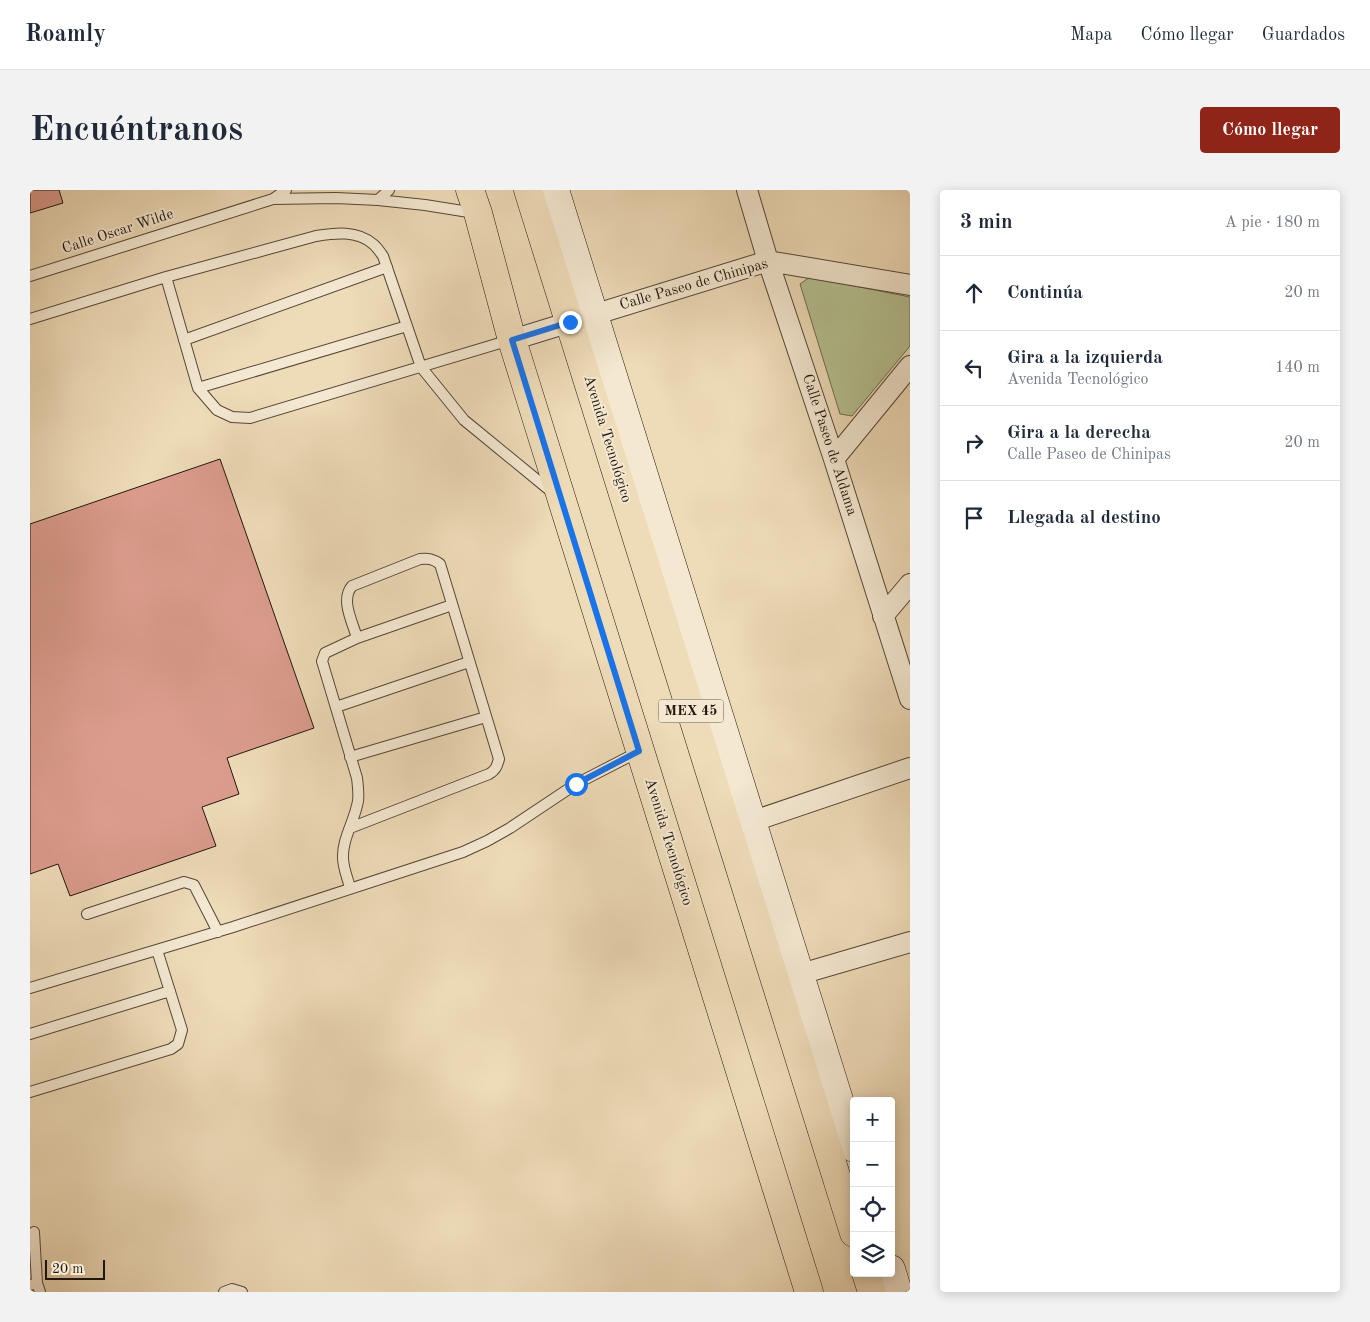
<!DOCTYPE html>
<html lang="es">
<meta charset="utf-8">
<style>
body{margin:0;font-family:"Old Standard TT",serif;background:#f2f2f3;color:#1f2937}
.controls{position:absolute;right:15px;bottom:15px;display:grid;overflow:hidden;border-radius:5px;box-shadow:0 2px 12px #0003}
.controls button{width:45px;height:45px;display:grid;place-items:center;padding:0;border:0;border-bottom:1px solid #e0e1e3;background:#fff;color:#1f2937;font:25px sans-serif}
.scale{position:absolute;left:15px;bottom:12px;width:60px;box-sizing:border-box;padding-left:5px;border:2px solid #22160e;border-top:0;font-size:14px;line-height:18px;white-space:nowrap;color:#22160e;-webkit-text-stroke:4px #f4e8d1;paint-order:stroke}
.stop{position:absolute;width:15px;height:15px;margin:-11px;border:4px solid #1a73e8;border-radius:50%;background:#fff}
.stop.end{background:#1a73e8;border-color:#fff;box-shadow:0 1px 5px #0008}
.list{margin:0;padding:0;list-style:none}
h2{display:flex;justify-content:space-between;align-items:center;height:65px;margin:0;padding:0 20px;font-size:21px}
h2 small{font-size:16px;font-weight:400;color:#747a83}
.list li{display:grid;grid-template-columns:32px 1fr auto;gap:15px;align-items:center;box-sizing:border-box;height:75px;padding:0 20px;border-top:1px solid #e0e1e3}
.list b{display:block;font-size:19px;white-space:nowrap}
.list p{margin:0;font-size:16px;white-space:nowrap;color:#747a83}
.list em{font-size:16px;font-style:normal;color:#747a83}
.icon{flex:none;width:28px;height:28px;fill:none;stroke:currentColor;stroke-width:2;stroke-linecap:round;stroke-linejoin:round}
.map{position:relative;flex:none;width:880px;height:1102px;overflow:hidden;border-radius:5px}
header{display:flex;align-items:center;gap:30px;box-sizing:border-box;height:70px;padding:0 25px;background:#fff;border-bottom:1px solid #e0e1e3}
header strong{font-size:24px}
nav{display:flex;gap:28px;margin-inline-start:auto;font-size:18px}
.intro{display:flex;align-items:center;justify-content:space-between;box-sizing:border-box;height:120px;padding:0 30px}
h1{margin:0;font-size:35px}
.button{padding:12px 22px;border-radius:5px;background:#8f2418;color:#fff;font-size:18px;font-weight:700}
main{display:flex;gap:30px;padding:0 30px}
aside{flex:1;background:#fff;border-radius:5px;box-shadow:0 2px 12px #0003}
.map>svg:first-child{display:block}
</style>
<header>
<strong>Roamly</strong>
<nav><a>Mapa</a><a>Cómo llegar</a><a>Guardados</a></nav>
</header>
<div class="intro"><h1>Encuéntranos</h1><a class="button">Cómo llegar</a></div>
<main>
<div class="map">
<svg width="880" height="1102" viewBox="0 0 880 1102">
<rect width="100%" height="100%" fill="#eedbb8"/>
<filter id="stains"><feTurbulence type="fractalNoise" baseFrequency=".004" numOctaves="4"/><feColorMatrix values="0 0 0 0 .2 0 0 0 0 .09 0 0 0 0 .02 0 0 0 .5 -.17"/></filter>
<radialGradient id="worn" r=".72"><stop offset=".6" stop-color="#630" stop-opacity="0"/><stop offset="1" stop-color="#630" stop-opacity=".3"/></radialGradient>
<path fill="#b5c192" stroke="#6c6c50" d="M780,87L880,107V156L822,226L810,224L770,94Z"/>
<path fill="#db9c8d" stroke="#22160e" d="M0,0H29L33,13L0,23Z
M190,269L284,538L197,568L209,604L172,617L186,656L40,706L28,674L0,684V334Z"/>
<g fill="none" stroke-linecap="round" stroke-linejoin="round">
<g stroke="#554738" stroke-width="12">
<path id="lane" d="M243,9L256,0
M348,10L359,0
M0,86L243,9L306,8L348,10L395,15L445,23
M136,87L168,198L187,220L202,227L220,228L480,150
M0,129L136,87L286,46C305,43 327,40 343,54C347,57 350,62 353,66L391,177L434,230L523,303
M154,150L357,77
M168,198L377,136
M327,448L422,415
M306,517L439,472
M320,567L456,527
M320,638L459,584C466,580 467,576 469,569L410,374C403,369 398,368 390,369L322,396C310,410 323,433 327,448L295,463L292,471L327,588C328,596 329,604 328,611C325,630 312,649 313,668C313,678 318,689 320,698
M57,724L154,692L164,695L188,742
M0,798L203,737L433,662L457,651L480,638L546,594L608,562
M0,844L140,801
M0,902L141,859L148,854L152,840L127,760
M7,1093L10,1102
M0,1095L7,1093L4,1042
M194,1102L202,1099L212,1102"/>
</g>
<g stroke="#554738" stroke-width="22">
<path id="street" d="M717,0L738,71L804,269L880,509
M482,150L738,71L880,95
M804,269L880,176
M853,426L880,394
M709,636L880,578
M757,788L880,752"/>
</g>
<g stroke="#22160e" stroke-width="29">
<path id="secondary" d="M525,0L824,958
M861,1079L868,1102"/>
</g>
<g stroke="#22160e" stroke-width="29">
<path id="primary" d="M440,0L448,23L482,150L779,1102
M498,0L824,1043
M836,1083L842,1102"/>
</g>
<use href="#lane" stroke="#f4e8d1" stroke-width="10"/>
<use href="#street" stroke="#f4e8d1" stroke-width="20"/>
<use href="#secondary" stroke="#f4e8d1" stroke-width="28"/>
<use href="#primary" stroke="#eedbb8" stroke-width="28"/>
</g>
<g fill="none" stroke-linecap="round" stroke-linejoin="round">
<path stroke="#1a73e8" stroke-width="6" d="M540,132L482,150L609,561L546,594"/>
</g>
<g text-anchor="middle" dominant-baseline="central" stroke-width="4" stroke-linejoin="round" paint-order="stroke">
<rect fill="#f4e8d1" stroke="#615548" stroke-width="1" x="628.5" y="509.5" width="65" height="23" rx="4"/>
<g font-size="14" font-weight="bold" fill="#22160e">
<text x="661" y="521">MEX 45</text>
</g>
<g font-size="15" fill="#22160e" stroke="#f4e8d1">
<text transform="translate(88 42) rotate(-18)">Calle Oscar Wilde</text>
<text transform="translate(664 95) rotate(-16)">Calle Paseo de Chinipas</text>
<text transform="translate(577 249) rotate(73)">Avenida Tecnológico</text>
<text transform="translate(799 255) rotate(72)">Calle Paseo de Aldama</text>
<text transform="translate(638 652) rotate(73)">Avenida Tecnológico</text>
</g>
</g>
<rect width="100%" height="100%" filter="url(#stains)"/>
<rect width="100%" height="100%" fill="url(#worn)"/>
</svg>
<div class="controls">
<button>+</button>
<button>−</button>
<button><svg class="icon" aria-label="locate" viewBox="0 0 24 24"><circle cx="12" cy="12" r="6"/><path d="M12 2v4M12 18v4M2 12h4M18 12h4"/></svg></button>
<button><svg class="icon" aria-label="layers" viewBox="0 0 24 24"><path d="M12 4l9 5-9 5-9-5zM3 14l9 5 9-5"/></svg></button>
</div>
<div class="scale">20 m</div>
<div class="stop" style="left:546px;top:594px"></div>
<div class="stop end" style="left:540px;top:132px"></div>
</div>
<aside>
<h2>3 min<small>A pie · 180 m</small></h2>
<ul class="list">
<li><svg class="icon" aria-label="ahead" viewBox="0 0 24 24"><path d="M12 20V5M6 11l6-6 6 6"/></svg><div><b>Continúa</b></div><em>20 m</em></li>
<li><svg class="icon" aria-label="left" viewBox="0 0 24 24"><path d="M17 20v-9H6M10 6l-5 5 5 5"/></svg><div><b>Gira a la izquierda</b><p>Avenida Tecnológico</p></div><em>140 m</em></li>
<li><svg class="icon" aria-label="right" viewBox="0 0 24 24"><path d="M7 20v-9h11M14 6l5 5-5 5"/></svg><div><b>Gira a la derecha</b><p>Calle Paseo de Chinipas</p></div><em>20 m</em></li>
<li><svg class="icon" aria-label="arrive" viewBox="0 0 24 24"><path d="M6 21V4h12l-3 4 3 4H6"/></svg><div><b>Llegada al destino</b></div></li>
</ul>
</aside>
</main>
